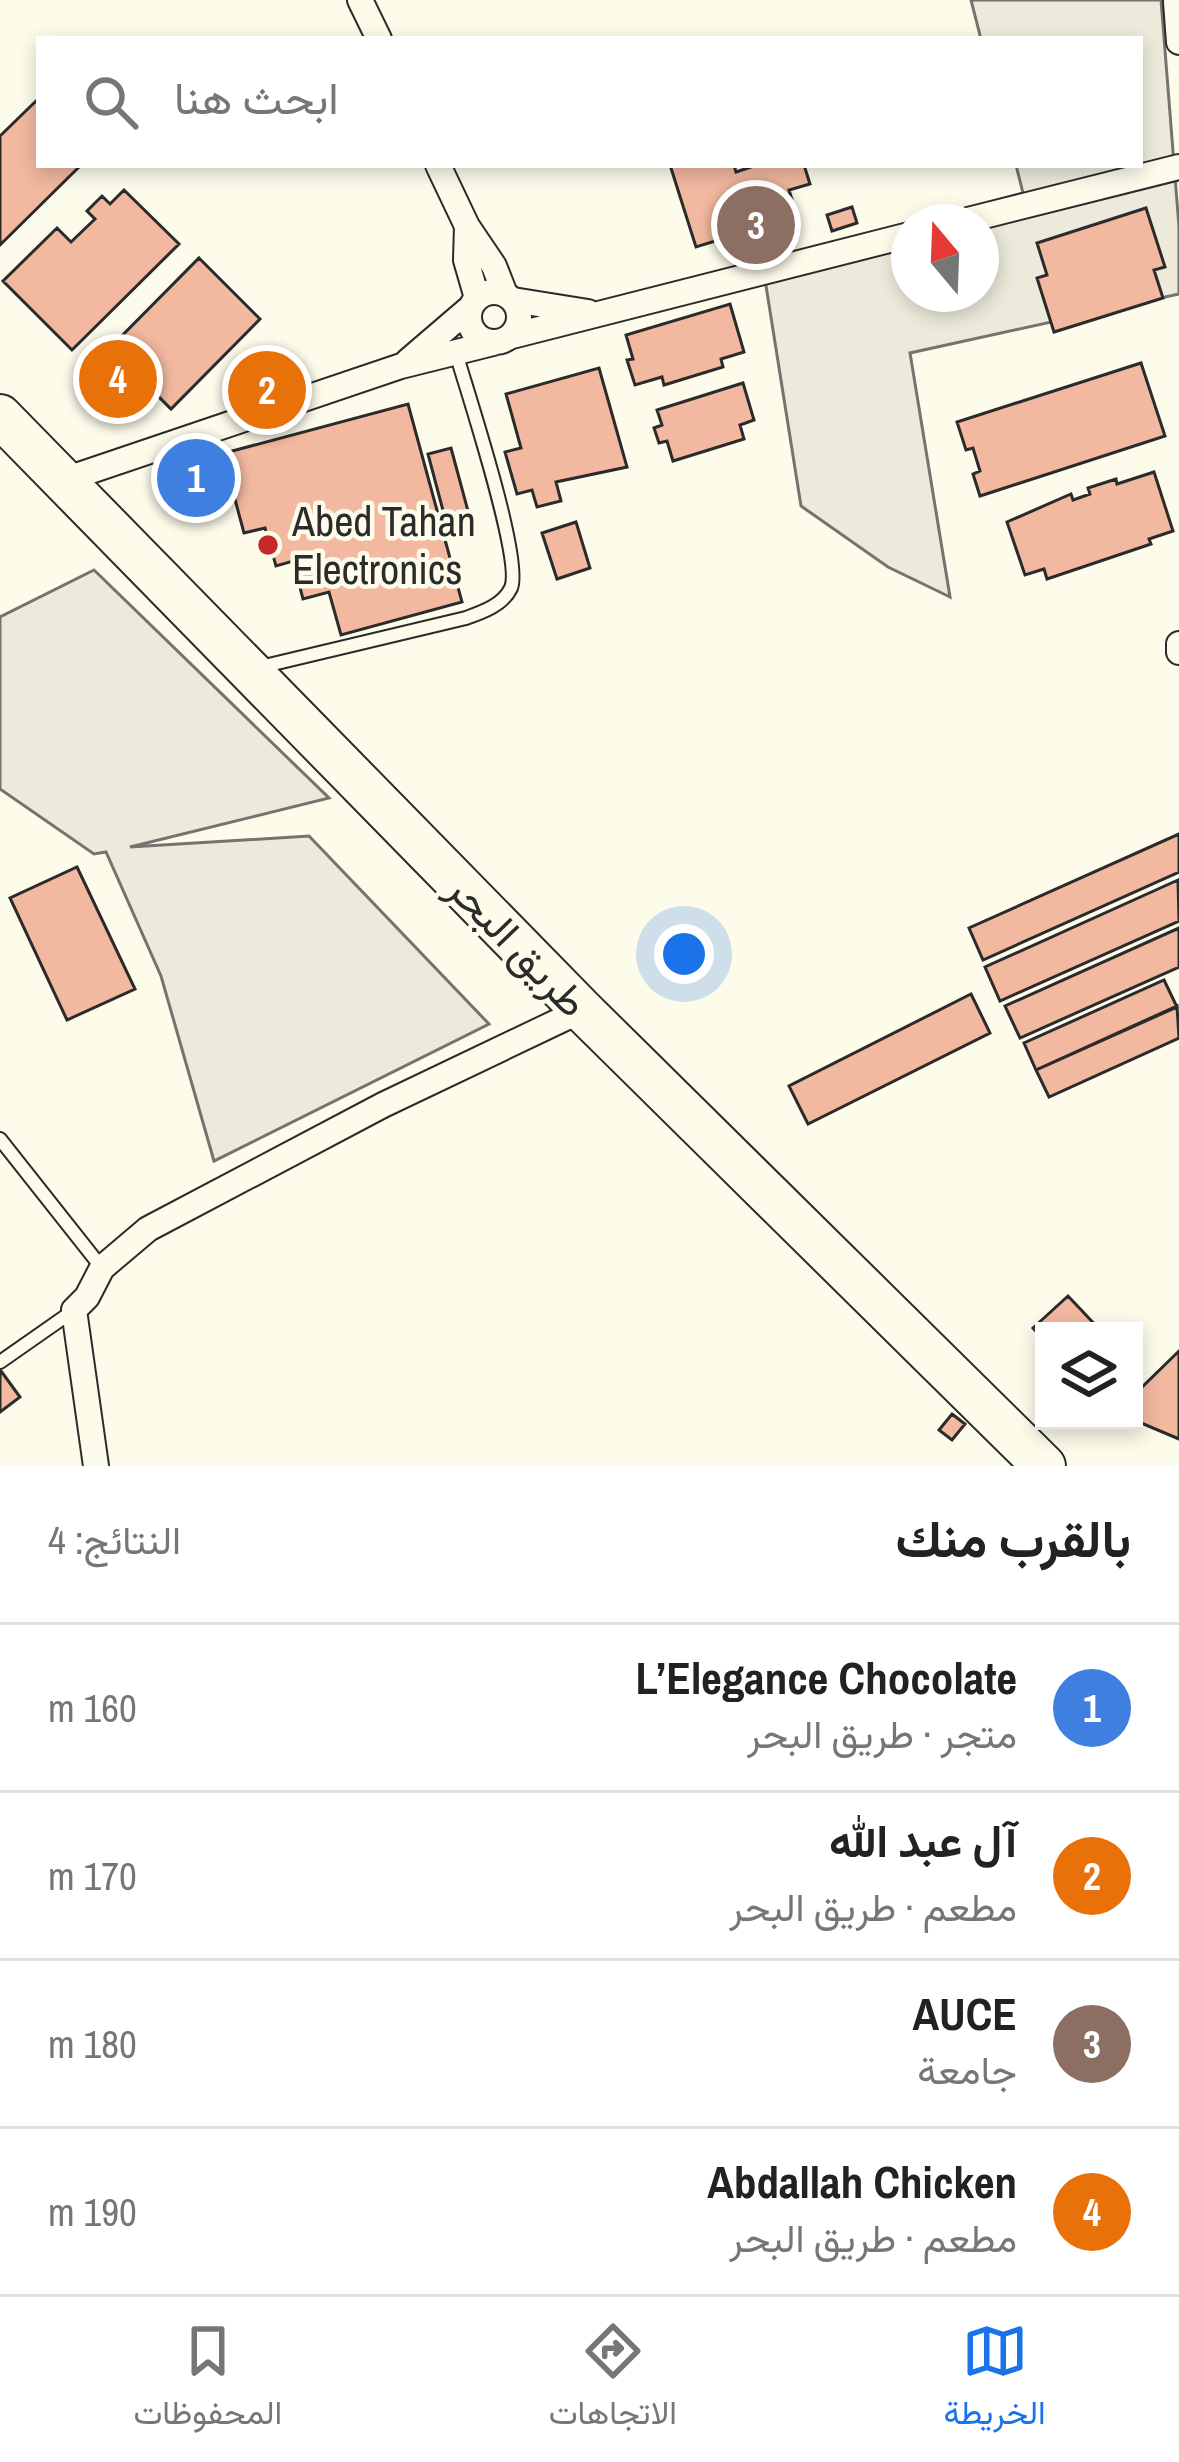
<!DOCTYPE html>
<html lang="ar">
<meta charset="utf-8">
<style>
body{margin:0;font-family:"Archivo Narrow",Vazirmatn,sans-serif;background:#f6f6f6;color:#222;direction:rtl}
.controls{position:absolute;right:36px;bottom:36px;display:grid;overflow:hidden;border-radius:0px;box-shadow:0 6px 18px #0003}
.controls button{width:108px;height:108px;display:grid;place-items:center;padding:0;border:0;border-bottom:3px solid #e0e0e0;background:#fff;color:#222;font:60px sans-serif}
.compass{position:absolute;left:891px;top:204px;width:108px;height:108px;border-radius:50%;background:#fff;box-shadow:0 6px 18px #0003;rotate:341deg}
.you{position:absolute;left:684px;top:954px;width:42px;height:42px;margin:-30px;border:9px solid #fff;border-radius:50%;background:#1a73e8;box-shadow:0 0 0 18px #1a73e833}
.badge{display:grid;place-items:center;width:78px;height:78px;border-radius:50%;background:#1a73e8;color:#fff;font-size:39px;font-weight:700}
.pin{position:absolute;translate:-50% -50%;border:6px solid #fff;box-shadow:0 3px 12px #0006}
.list{margin:0;padding:0;list-style:none}
h2{display:flex;justify-content:space-between;align-items:center;height:156px;margin:0;padding:0 48px;font-size:51px}
h2 small{font-size:39px;font-weight:400;color:#767676}
.list li{display:grid;grid-template-columns:78px 1fr auto;gap:36px;align-items:center;box-sizing:border-box;height:168px;padding:0 48px;border-top:3px solid #e0e0e0}
.list b{display:block;font-size:45px;white-space:nowrap}
.list p{margin:0;font-size:39px;white-space:nowrap;color:#767676}
.list em{font-size:39px;font-style:normal;color:#767676}
.icon{flex:none;width:66px;height:66px;fill:none;stroke:currentColor;stroke-width:2;stroke-linecap:round;stroke-linejoin:round}
.map{position:relative;flex:none;width:1179px;height:1466px;overflow:hidden;direction:ltr}
.search{position:absolute;background:#fff;box-shadow:0 6px 18px #0003;left:36px;right:36px;top:36px;height:132px;display:flex;align-items:center;gap:30px;box-sizing:border-box;padding:0 42px;border-radius:0px;color:#767676;font-size:45px}
.sheet{height:828px;background:#fff}
nav{display:flex;justify-content:space-around;align-items:center;box-sizing:border-box;height:168px;border-top:3px solid #e0e0e0;background:#fff;font-size:33px;color:#767676}
nav a{display:grid;justify-items:center;gap:6px}
nav .on{color:#1a73e8}
.map>svg:first-child{display:block}
</style>
<div class="map">
<svg width="1179" height="1466" viewBox="0 0 1179 1466">
<rect width="100%" height="100%" fill="#fdfbea"/>
<path fill="#ecebdb" stroke="#74746e" stroke-width="3" d="M971,0H1161L1179,227V294L910,353L950,597L888,567L801,506L763,267L909,225V294H981V222H921L1023,193L1016,165H1140V39H981Z
M94,570L329,798L130,847L309,836L489,1024L214,1161L161,976L106,852L94,854L0,789V617Z"/>
<path fill="#f2b8a0" stroke="#2b2b2b" stroke-width="3" d="M36,101L39,104V165H81L0,245V136Z
M670,165H734L736,172L757,165H804L810,184L789,190L797,216L696,247Z
M124,190L179,244L72,350L3,281L57,228L71,242L95,219L87,211L102,196L110,204Z
M852,207L857,223L832,231L827,215Z
M1146,208L1165,267L1154,270L1163,298L1054,332L1037,278L1047,275L1037,243Z
M199,258L260,319L171,409L140,378L120,399L90,368Z
M730,304L744,352L721,359L723,367L664,385L662,377L635,385L627,360L633,359L626,335Z
M1141,363L1165,436L980,496L973,474L980,471L973,448L966,450L957,422Z
M599,368L627,467L556,482L561,501L537,507L532,490L517,494L505,452L521,448L506,394Z
M743,383L754,420L740,425L744,439L673,461L667,441L659,443L654,428L662,425L657,410Z
M408,404L462,602L341,635L329,592L303,599L293,561L276,566L265,528L244,533L233,492L206,500L195,461Z
M451,448L468,511L445,518L428,454Z
M1154,472L1173,531L1149,539L1151,544L1047,579L1044,569L1025,575L1007,522L1071,494L1073,500L1090,494L1088,488L1116,479L1117,484Z
M576,522L590,568L557,579L542,533Z
M1179,834V872L983,960L969,928Z
M77,867L135,989L67,1020L10,898Z
M1178,880L1179,921L1000,1001L985,967Z
M1179,928V967L1020,1038L1005,1006Z
M1164,980L1177,1007L1036,1070L1024,1043Z
M971,994L990,1033L808,1124L789,1086Z
M1177,1006L1179,1038L1049,1097L1036,1070Z
M1068,1296L1101,1331H1044V1340L1033,1328Z
M1179,1351V1439L1134,1420V1395Z
M1,1371L20,1397L0,1412V1372Z
M952,1414L965,1424L952,1440L939,1430Z"/>
<g fill="none" stroke-linecap="round" stroke-linejoin="round">
<g stroke="#2b2b2b" stroke-width="16">
<path id="service" d="M256,668L466,618C483,612 503,605 511,588C523,560 467,391 456,353
M0,1139L102,1268
M0,1362L73,1311"/>
</g>
<g stroke="#2b2b2b" stroke-width="28">
<path id="minor" d="M360,0L379,39
M1176,2L1179,42
M438,165L467,226L494,266L505,294
M960,222L1179,167
M467,226L466,260L477,298
M469 317a25 25 0 1 1 50 0a25 25 0 1 1-50 0Z
M513,300L588,312
M512,336L909,235
M408,361L471,307
M64,480L401,366L493,343
M1179,644V652
M96,1466L74,1310L87,1297L102,1268L148,1229L383,1105L582,1010"/>
</g>
<g stroke="#2b2b2b" stroke-width="46">
<path id="trunk" d="M0,416L582,1010L1044,1466"/>
</g>
<use href="#service" stroke="#fdfbea" stroke-width="12"/>
<use href="#minor" stroke="#fdfbea" stroke-width="24"/>
<use href="#trunk" stroke="#fdfbea" stroke-width="42"/>
</g>
<circle fill="#c62828" stroke="#fdfbea" stroke-width="4.5" cx="268" cy="545" r="12"/>
<g text-anchor="middle" dominant-baseline="central" stroke-width="9" stroke-linejoin="round" paint-order="stroke">
<g font-size="42" fill="#2b2b2b" stroke="#fdfbea" text-anchor="start">
<text x="292" y="521">Abed Tahan<tspan x="292" dy="48">Electronics</tspan></text>
</g>
<g font-size="42" fill="#2b2b2b" stroke="#fdfbea">
<text transform="translate(518 945) rotate(46)">طريق البحر</text>
</g>
</g>
</svg>
<div class="controls">
<button><svg class="icon" aria-label="layers" viewBox="0 0 24 24"><path d="M12 4l9 5-9 5-9-5zM3 14l9 5 9-5"/></svg></button>
</div>
<svg class="compass" viewBox="-18 -18 36 36"><path d="M0-13l5 13h-10z" fill="#e53935"/><path d="M0 13l5-13h-10z" fill="#767676"/></svg>
<div class="you"></div>
<div class="pin badge" style="left:196px;top:478px;background:#3f7fe0">1</div>
<div class="pin badge" style="left:267px;top:390px;background:#e8710a">2</div>
<div class="pin badge" style="left:756px;top:225px;background:#8d6e63">3</div>
<div class="pin badge" style="left:118px;top:379px;background:#e8710a">4</div>
<div class="search"><svg class="icon" aria-label="search" viewBox="0 0 24 24"><circle cx="10" cy="10" r="6"/><path d="M15 15l6 6"/></svg>ابحث هنا</div>
</div>
<section class="sheet">
<h2>بالقرب منك<small>النتائج: 4</small></h2>
<ul class="list">
<li><span class="badge" style="background:#3f7fe0">1</span><div><b>L’Elegance Chocolate</b><p>متجر · طريق البحر</p></div><em>160 m</em></li>
<li><span class="badge" style="background:#e8710a">2</span><div><b>آل عبد الله</b><p>مطعم · طريق البحر</p></div><em>170 m</em></li>
<li><span class="badge" style="background:#8d6e63">3</span><div><b>AUCE</b><p>جامعة</p></div><em>180 m</em></li>
<li><span class="badge" style="background:#e8710a">4</span><div><b>Abdallah Chicken</b><p>مطعم · طريق البحر</p></div><em>190 m</em></li>
</ul>
</section>
<nav>
<a class="on"><svg class="icon" aria-label="map" viewBox="0 0 24 24"><path d="M3 6l6-2 6 2 6-2v14l-6 2-6-2-6 2zM9 4v14M15 6v14"/></svg>الخريطة</a>
<a><svg class="icon" aria-label="directions" viewBox="0 0 24 24"><path d="M12 3l9 9-9 9-9-9zM9 14v-3h6M13 9l2 2-2 2"/></svg>الاتجاهات</a>
<a><svg class="icon" aria-label="saved" viewBox="0 0 24 24"><path d="M7 4h10v16l-5-4-5 4z"/></svg>المحفوظات</a>
</nav>
